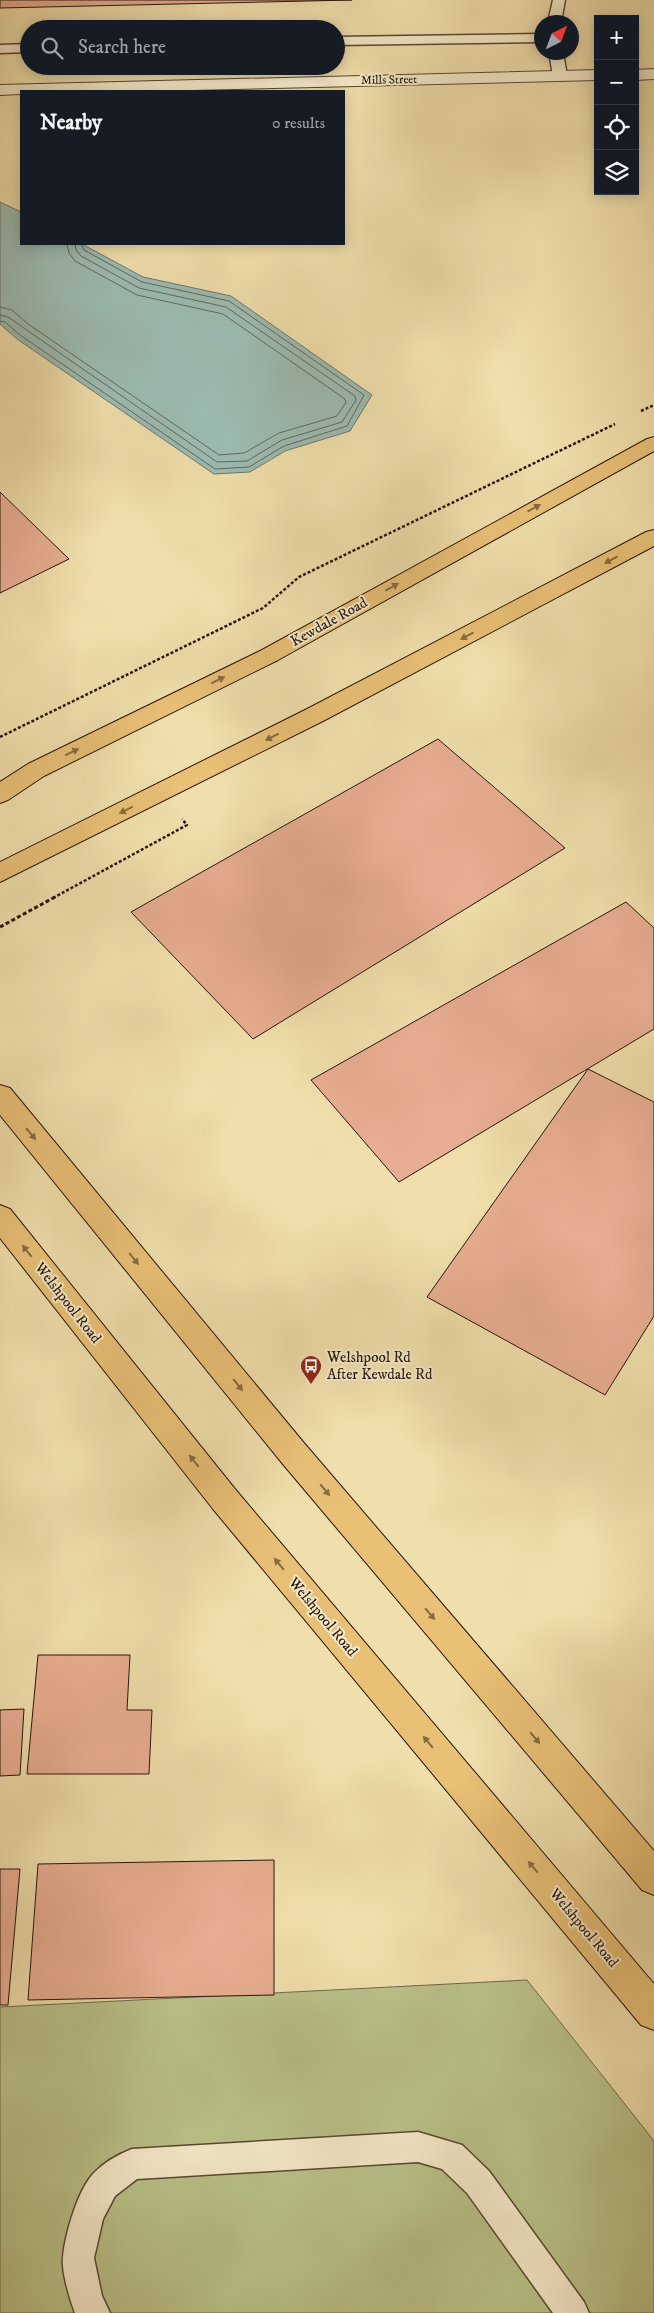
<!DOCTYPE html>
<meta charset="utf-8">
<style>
body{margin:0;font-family:"IM FELL DW Pica",serif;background:#242831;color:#f1f3f6}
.controls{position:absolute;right:15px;top:15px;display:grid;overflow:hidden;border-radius:0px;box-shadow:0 2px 12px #0003}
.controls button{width:45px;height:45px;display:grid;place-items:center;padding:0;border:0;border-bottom:1px solid #363941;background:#171b24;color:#f1f3f6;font:25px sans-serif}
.compass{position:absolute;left:534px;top:15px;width:45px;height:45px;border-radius:50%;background:#171b24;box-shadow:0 2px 12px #0003;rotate:42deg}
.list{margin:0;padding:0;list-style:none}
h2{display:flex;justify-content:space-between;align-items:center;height:65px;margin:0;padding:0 20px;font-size:21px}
h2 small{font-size:16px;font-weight:400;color:#9ea1a6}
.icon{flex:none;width:28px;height:28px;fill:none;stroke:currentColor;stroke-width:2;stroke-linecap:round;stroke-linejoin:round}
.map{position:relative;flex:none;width:654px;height:2313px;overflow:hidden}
.search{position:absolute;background:#171b24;box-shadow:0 2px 12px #0003;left:20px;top:20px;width:325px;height:55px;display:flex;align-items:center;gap:12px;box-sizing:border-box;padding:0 18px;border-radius:28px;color:#9ea1a6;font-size:19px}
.panel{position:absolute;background:#171b24;box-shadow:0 2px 12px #0003;left:20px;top:90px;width:325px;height:155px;border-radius:0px}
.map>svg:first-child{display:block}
</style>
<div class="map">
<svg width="654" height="2313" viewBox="0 0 654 2313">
<rect width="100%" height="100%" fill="#f0dfac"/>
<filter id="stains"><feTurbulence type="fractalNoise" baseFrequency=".004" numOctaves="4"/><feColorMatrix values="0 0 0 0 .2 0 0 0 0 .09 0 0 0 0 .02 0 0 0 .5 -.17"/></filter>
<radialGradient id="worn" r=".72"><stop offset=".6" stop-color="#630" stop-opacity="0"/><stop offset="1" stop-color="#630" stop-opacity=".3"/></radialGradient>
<path fill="#bac189" stroke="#706a4a" d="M527,1980L654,2141V2313H0V2007Z"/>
<path fill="#9cbbb1" stroke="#6d786e" d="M0,202L21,212V244H82L143,277L231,296L372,395L350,431L285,451L250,472L214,474L17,339L0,324Z"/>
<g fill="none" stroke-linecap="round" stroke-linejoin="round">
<path stroke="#61685e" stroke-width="1" d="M0,307L12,310L28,324L219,455L244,453L279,433L337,416L346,402L345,399L223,314L137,295L75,261L69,253L67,244
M0,315L8,317L217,462L247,461L282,440L342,422L356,400L355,396L226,307L139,288L81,256L76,250L75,244
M0,321L5,322L20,335L215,469L249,467L284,446L347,426L364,395L229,301L142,282L84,250L81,244"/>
</g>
<path fill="#e8ae91" stroke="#26140a" d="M0,0H352L0,8Z
M0,492L69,559L0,593Z
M438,739L565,848L253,1039L131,912Z
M626,902L654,928V1029L399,1182L311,1080Z
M588,1069L654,1102V1316L605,1395L427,1297Z
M38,1655H130L127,1710H152L149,1774H27Z
M24,1709L20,1775L0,1776V1710Z
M274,1860V1995L28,2000L38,1864Z
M0,1869H20L8,2005H0Z"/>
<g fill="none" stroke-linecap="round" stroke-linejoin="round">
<g stroke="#584732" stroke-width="3">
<path id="service" d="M553,0H565L561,22H548Z
M542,34V42L336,45V37Z
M29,44V52L0,53V45Z
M549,52H563L567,76L565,79H555L553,76Z
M418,2132L462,2145L489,2171L584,2302L589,2313H553L467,2193L442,2169L418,2162L137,2179L115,2196L103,2219L94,2258L102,2296L110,2313H75C70,2300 61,2270 63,2257C65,2234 78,2190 93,2174C103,2163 119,2154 132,2149Z"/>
</g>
<g stroke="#584732" stroke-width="2">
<path id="minor" d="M654,69V79L635,80V70Z
M598,70V80L149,91H21V94L0,95V85Z"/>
</g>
<g stroke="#26140a" stroke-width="2">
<path id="primary" d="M654,437V451L278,660L44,776L8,800L0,803V782L28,764L262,650L647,439Z
M654,530V546L323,721L0,882V862L307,709L646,532Z
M0,1085L10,1088L304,1443L654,1851V1895L642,1890L282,1463L0,1115Z
M0,1205L10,1209L235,1489L654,1984V2030L641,2025L213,1509L0,1238Z"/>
</g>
<path stroke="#26140a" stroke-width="2.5" stroke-dasharray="3 2" stroke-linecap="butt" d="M641,411L654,405
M0,737L263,608L299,577L615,424
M53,898L187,825L182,819"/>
<path stroke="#26140a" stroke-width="3" stroke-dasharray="4 2.5" stroke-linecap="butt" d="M0,927L55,897"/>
<use href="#service" fill="#f5eac9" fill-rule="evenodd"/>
<use href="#minor" fill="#f5eac9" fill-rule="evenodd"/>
<use href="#primary" fill="#e8c076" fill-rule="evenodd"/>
</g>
<defs><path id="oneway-solid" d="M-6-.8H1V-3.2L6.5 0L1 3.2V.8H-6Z" transform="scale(1.25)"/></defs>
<g fill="#876a40">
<use href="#oneway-solid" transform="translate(534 508) rotate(-29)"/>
<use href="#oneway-solid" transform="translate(611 560) rotate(152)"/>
<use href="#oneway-solid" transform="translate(392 587) rotate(-29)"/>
<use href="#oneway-solid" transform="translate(467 636) rotate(152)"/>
<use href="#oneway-solid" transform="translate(218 680) rotate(-26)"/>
<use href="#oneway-solid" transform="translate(272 737) rotate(153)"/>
<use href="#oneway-solid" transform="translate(72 752) rotate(-26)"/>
<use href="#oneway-solid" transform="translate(126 810) rotate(153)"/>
<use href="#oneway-solid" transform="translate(31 1134) rotate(50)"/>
<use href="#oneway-solid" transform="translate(27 1251) rotate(-128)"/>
<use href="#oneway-solid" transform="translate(134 1259) rotate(51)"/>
<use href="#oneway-solid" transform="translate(238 1385) rotate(51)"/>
<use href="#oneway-solid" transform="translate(194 1461) rotate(-128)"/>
<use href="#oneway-solid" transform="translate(325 1490) rotate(50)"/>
<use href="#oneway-solid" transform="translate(279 1564) rotate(-130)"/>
<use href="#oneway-solid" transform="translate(430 1614) rotate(50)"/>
<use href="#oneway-solid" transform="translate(535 1738) rotate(50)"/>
<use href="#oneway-solid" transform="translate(428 1742) rotate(-130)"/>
<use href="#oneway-solid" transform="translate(533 1867) rotate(-130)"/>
</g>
<defs>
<g id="bus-pin" transform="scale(1.125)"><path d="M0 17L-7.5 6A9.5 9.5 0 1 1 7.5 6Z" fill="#8f2418" stroke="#f5eac9"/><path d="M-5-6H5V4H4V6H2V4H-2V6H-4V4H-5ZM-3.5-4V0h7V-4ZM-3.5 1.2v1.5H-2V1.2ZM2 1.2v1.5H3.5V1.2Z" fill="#fff"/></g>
</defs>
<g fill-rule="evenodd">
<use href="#bus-pin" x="311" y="1366"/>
</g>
<g text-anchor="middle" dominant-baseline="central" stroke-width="4" stroke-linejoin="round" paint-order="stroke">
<g font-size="12" fill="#26140a" stroke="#f5eac9">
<text transform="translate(389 80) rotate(-1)">Mills Street</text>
</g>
<g font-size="15" fill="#26140a" stroke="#f5eac9">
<text transform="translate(329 622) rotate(-29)">Kewdale Road</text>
<text transform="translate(68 1303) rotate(52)">Welshpool Road</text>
<text transform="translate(323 1617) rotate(50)">Welshpool Road</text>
<text transform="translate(584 1928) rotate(50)">Welshpool Road</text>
</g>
<g font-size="15" fill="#26140a" stroke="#f5eac9" text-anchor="start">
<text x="327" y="1357">Welshpool Rd<tspan x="327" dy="17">After Kewdale Rd</tspan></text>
</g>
</g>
<rect width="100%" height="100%" filter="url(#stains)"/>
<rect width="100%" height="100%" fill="url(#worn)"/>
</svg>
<div class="controls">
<button>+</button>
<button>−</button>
<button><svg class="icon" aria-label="locate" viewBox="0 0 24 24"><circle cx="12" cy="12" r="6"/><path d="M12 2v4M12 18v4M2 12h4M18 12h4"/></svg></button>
<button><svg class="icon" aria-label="layers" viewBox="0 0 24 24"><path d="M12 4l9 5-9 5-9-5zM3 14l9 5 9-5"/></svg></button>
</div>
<svg class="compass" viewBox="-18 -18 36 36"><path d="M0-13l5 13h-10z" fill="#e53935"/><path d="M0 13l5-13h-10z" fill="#9ea1a6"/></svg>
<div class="search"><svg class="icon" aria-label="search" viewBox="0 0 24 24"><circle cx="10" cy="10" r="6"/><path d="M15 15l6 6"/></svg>Search here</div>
<section class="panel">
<h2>Nearby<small>0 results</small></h2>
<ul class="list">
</ul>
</section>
</div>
